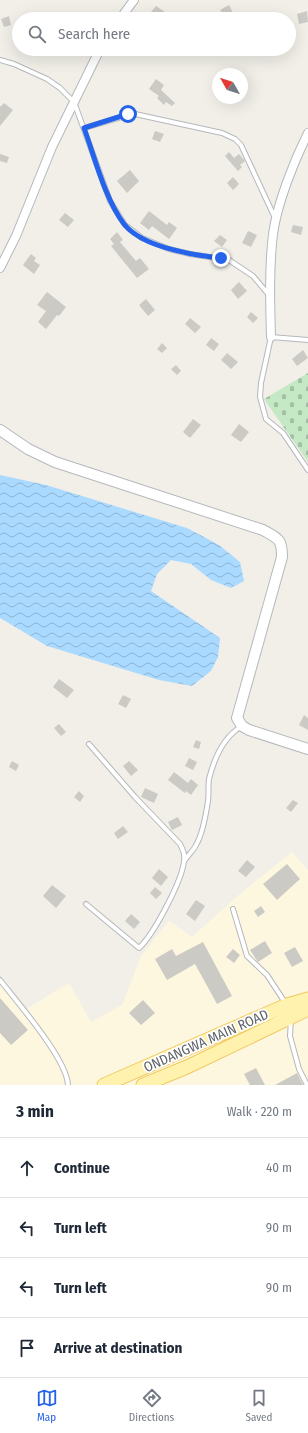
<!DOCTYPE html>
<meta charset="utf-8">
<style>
body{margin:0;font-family:"Fira Sans Condensed",sans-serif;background:#f2f2f3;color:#1f2937}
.compass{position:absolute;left:212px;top:68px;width:36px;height:36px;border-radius:50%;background:#fff;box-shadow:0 4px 16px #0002;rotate:309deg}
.stop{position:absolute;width:12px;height:12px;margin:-9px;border:3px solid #2563eb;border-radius:50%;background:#fff}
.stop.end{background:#2563eb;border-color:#fff;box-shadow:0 1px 4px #0008}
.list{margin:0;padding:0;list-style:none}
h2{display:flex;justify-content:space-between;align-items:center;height:52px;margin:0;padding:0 16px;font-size:17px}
h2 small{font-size:13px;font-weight:400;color:#747a83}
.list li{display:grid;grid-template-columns:26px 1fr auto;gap:12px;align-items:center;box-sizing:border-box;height:60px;padding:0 16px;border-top:1px solid #e0e1e3}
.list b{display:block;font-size:15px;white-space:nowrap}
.list em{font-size:13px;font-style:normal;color:#747a83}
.icon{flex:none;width:22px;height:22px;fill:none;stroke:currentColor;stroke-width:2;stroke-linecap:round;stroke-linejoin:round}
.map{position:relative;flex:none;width:308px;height:1085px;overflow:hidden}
.search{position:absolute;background:#fff;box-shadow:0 4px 16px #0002;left:12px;right:12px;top:12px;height:44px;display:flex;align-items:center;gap:10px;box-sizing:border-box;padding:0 14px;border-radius:22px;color:#747a83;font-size:15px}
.sheet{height:292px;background:#fff}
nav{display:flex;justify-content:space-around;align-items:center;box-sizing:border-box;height:56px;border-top:1px solid #e0e1e3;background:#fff;font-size:11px;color:#747a83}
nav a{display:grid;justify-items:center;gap:2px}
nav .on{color:#2563eb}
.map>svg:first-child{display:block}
</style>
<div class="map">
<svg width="308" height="1085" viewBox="0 0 308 1085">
<defs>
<pattern id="cemetery-stones" width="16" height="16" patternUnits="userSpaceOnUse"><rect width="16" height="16" fill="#c5e8c5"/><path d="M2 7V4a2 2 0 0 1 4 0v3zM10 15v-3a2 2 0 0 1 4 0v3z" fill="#a3c0a4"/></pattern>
<pattern id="water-waves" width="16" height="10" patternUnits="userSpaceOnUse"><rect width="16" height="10" fill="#aadaff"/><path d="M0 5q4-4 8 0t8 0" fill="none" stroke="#8eb4d2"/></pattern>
</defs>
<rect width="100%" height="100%" fill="#f1efe8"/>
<path fill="#fef7e0" d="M292,852L308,870V1085H0V980L25,1010L69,983L91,1022L122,1005L141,956L169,921L192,937L241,893Z"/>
<path fill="url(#cemetery-stones)" d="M308,373V462L264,399Z"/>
<path fill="url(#water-waves)" d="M0,475L46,485L187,528L219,545L240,562L244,581L231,588L211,580L191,564L171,560L157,574L151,591L220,638L218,657L211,671L192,686L159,680L47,646L0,618Z"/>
<path fill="#cccac5" d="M229,5L233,13L225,17L220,10Z
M156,6L165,12L160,19L151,12Z
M307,11L308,22L299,24L297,14Z
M9,16L11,25L4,27L1,19Z
M156,79L164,85L161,90L175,103L172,106L166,102L164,105L157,98L159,96L149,89Z
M4,103L13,110L0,126V107Z
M155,131L164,134L160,142L152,139Z
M229,152L234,158L239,154L245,161L240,165L242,167L238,171L225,156Z
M0,154L9,157L7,163L0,161Z
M130,170L139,181L127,193L117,181Z
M233,177L239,184L233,190L227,183Z
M149,211L167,225L169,222L177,228L169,239L152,226L149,230L140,223Z
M65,213L74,220L68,227L59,220Z
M293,225L303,227L301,235L291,232Z
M248,231L257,235L251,247L242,243Z
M117,232L123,240L120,242L136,261L140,258L149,269L137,278L111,246L114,244L110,239Z
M220,235L227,240L222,247L214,241Z
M31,254L36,258L34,261L40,265L34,274L23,265Z
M239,282L247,291L238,299L231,290Z
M47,292L66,307L59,316L57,315L46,329L38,322L46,311L37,305Z
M146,299L155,310L148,316L139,305Z
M251,312L258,318L253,323L247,317Z
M190,318L201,327L195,333L185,324Z
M211,338L219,344L214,351L206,345Z
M162,343L167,348L162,353L157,349Z
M303,350L308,358L297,366L292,359Z
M227,353L238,362L231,369L221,360Z
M176,365L181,371L177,375L171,369Z
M193,419L201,425L190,438L183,432Z
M239,424L249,432L241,442L231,435Z
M59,679L74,690L67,698L53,687Z
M123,695L131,699L126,708L118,704Z
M304,715L308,718V730L299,725Z
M59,724L66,732L61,736L54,728Z
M196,740L201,742L199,749L193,747Z
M189,758L197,762L193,770L185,766Z
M12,761L19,765L16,771L9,767Z
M129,761L138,770L131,776L123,766Z
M174,772L188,783L191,779L198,785L191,795L186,791L185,793L168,780Z
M145,788L158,794L154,803L141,797Z
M79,791L84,796L80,802L74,797Z
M293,800L298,803L291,812L286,808Z
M178,817L182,825L172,830L168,822Z
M123,826L128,832L118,839L114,833Z
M247,860L255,867L246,877L238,871Z
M287,864L300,879L277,900L263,884Z
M159,869L168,877L161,886L152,878Z
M52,885L66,896L56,908L43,896Z
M155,887L162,893L156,899L150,893Z
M196,900L205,906L195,921L186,914Z
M261,906L265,912L258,917L254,911Z
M131,914L140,922L134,929L125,921Z
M265,941L272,953L258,962L250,950Z
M203,942L232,996L217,1004L195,964L167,980L155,959L172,949L176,956Z
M295,947L303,961L292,967L284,953Z
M233,949L240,955L234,963L226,957Z
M0,998L28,1030L11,1045L0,1033Z
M143,1000L155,1013L141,1025L129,1013Z
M256,1068L265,1085H250L244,1074Z
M297,1073L303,1085H275Z"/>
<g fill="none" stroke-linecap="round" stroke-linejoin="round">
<g stroke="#b5b8bc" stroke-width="6">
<path id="service" d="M0,60L14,64L47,79L60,88L74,102L110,201L125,225L142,238L169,249L190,254L229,260L253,276L269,295
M84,128L128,115L135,114L222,133L235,139L241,145L275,218
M308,340L271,337L261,383L260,397L266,419L283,433L308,470
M185,860C188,855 194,850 196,845C203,834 206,814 208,801C209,794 208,786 209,779C214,759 223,737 242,726
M86,904L139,948C154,934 182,881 184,861C185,854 183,850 180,844L135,797L89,744
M233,909L247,956L267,975L286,1004
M0,980C17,1002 67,1059 68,1085
M291,1019L290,1036L299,1069L307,1085"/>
</g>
<g stroke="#b5b8bc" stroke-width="10">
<path id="minor" d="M120,19L134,0
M0,268L16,236L52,147L100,49
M271,337C270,303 269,268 273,234C277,204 294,161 308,133"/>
</g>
<g stroke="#b5b8bc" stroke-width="12">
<path id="tertiary" d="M0,430L28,449L55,462L263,530C279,539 282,539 282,557L237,718L242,726L249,730L308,749"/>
</g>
<g stroke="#f2c960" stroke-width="15">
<path id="primary" d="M104,1085L287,1005L308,999
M143,1085L187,1067L308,1009"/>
</g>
<use href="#service" stroke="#fff" stroke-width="4"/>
<use href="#minor" stroke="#fff" stroke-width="8"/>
<use href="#tertiary" stroke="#fff" stroke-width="10"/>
<use href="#primary" stroke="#fff2af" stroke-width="13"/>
</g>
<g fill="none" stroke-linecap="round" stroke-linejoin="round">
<path stroke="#2563eb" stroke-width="5" d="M128,114L84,128C95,158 105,199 124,224C142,247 193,255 221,258"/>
</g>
<g text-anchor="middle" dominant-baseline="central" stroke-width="3.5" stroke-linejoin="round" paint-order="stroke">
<g font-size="14" fill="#5f6368" stroke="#fff">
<text transform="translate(206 1041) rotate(-24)">ONDANGWA MAIN ROAD</text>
</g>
</g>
</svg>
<svg class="compass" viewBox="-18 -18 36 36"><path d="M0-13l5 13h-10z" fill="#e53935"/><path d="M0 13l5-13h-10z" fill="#747a83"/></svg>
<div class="stop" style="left:128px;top:114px"></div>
<div class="stop end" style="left:221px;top:258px"></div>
<div class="search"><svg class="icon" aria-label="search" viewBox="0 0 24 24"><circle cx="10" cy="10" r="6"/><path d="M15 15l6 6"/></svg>Search here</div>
</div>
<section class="sheet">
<h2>3 min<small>Walk · 220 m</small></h2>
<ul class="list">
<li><svg class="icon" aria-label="ahead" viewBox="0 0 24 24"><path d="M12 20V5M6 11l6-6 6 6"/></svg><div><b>Continue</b></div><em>40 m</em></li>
<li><svg class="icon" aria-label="left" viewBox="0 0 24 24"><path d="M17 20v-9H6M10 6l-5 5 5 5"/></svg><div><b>Turn left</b></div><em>90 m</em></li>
<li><svg class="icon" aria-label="left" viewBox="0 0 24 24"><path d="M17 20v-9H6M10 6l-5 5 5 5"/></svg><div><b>Turn left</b></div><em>90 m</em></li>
<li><svg class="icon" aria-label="arrive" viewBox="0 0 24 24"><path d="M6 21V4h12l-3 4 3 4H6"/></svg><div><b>Arrive at destination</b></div></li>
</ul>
</section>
<nav>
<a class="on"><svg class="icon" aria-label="map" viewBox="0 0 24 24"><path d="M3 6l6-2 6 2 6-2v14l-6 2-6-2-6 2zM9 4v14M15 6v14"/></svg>Map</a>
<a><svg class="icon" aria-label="directions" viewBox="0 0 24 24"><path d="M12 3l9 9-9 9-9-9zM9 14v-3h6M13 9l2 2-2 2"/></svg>Directions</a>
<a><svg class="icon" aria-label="saved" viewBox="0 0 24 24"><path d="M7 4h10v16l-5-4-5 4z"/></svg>Saved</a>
</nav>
